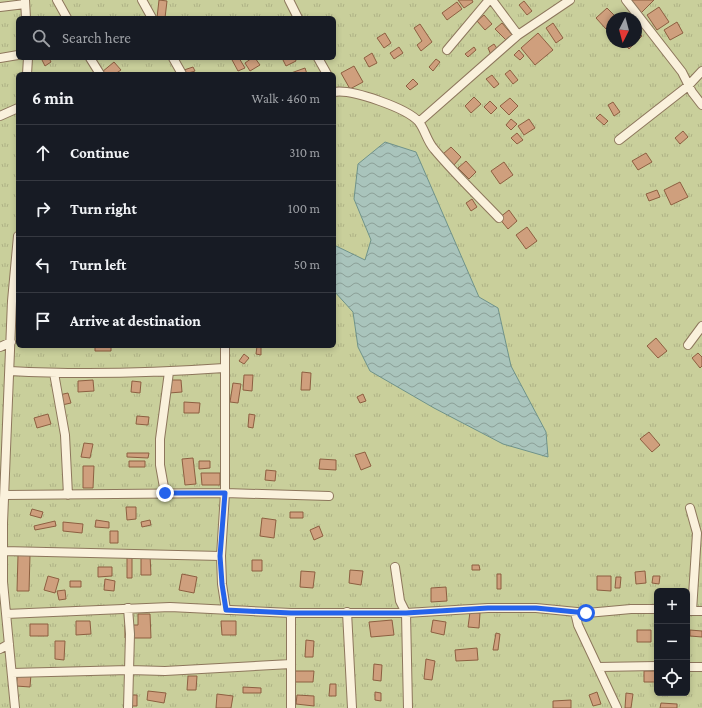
<!DOCTYPE html>
<meta charset="utf-8">
<style>
body{margin:0;font-family:"Crimson Pro",serif;background:#20242c;color:#f1f3f6}
.controls{position:absolute;right:12px;bottom:12px;display:grid;overflow:hidden;border-radius:6px;box-shadow:0 2px 6px #0003}
.controls button{width:36px;height:36px;display:grid;place-items:center;padding:0;border:0;border-bottom:1px solid #363941;background:#171b24;color:#f1f3f6;font:20px sans-serif}
.compass{position:absolute;left:606px;top:12px;width:36px;height:36px;border-radius:50%;background:#171b24;box-shadow:0 2px 6px #0003;rotate:186deg}
.stop{position:absolute;width:12px;height:12px;margin:-9px;border:3px solid #2563eb;border-radius:50%;background:#fff}
.stop.end{background:#2563eb;border-color:#fff;box-shadow:0 1px 4px #0008}
.list{margin:0;padding:0;list-style:none}
h2{display:flex;justify-content:space-between;align-items:center;height:52px;margin:0;padding:0 16px;font-size:17px}
h2 small{font-size:13px;font-weight:400;color:#9ea1a6}
.list li{display:grid;grid-template-columns:26px 1fr auto;gap:12px;align-items:center;box-sizing:border-box;height:56px;padding:0 16px;border-top:1px solid #363941}
.list b{display:block;font-size:15px;white-space:nowrap}
.list em{font-size:13px;font-style:normal;color:#9ea1a6}
.icon{flex:none;width:22px;height:22px;fill:none;stroke:currentColor;stroke-width:2;stroke-linecap:round;stroke-linejoin:round}
.map{position:relative;flex:none;width:702px;height:708px;overflow:hidden}
.search{position:absolute;background:#171b24;box-shadow:0 2px 6px #0003;left:16px;top:16px;width:320px;height:44px;display:flex;align-items:center;gap:10px;box-sizing:border-box;padding:0 14px;border-radius:6px;color:#9ea1a6;font-size:15px}
.panel{position:absolute;background:#171b24;box-shadow:0 2px 6px #0003;left:16px;top:72px;width:320px;height:276px;border-radius:6px}
.map>svg:first-child{display:block}
</style>
<div class="map">
<svg width="702" height="708" viewBox="0 0 702 708">
<defs>
<pattern id="grass-tufts" width="24" height="20" patternUnits="userSpaceOnUse"><rect width="24" height="20" fill="#c9cf9b"/><path d="M3 7l-1-3M5 7V3M7 7l1-3M15 17l-1-3M17 17v-4M19 17l1-3" fill="none" stroke="#aeb285"/></pattern>
<pattern id="water-waves" width="16" height="10" patternUnits="userSpaceOnUse"><rect width="16" height="10" fill="#a9c4bc"/><path d="M0 5q4-4 8 0t8 0" fill="none" stroke="#8ba098"/></pattern>
</defs>
<rect width="100%" height="100%" fill="#f0e4c8"/>
<path fill="url(#grass-tufts)" fill-rule="evenodd" d="M0,0H702V708H0ZM18,18H334V58H18ZM612,18H636V42H612ZM18,74H334V346H18ZM657,591H687V693H657Z"/>
<path fill="url(#water-waves)" stroke="#6f938a" d="M385,142L416,152L479,297L498,308L511,366L546,432L548,457L503,444L434,408L370,371L358,347L353,312L334,291V245L365,260L371,240L354,199L358,164Z"/>
<path fill="#cf9f7d" stroke="#8d5f41" d="M159,0L167,1L165,18H157Z
M458,0H472L473,2L464,8Z
M630,0H654L640,14Z
M524,1L532,11L527,15L519,5Z
M457,2L462,9L447,20L442,13Z
M659,7L669,22L657,30L647,15Z
M607,8L617,18H612V23L606,29L596,18Z
M484,15L492,24L485,30L477,21Z
M677,22L683,33L670,40L664,30Z
M502,23L514,37L508,42L495,29Z
M553,23L563,38L556,43L546,28Z
M420,24L432,42L421,51L417,45L422,41L414,28Z
M636,30L642,36L629,49L623,42H636Z
M385,33L391,43L384,48L377,38Z
M538,33L553,50L535,65L521,48Z
M494,44L498,50L491,55L488,48Z
M399,47L403,53L394,59L390,53Z
M474,47L476,50L468,57L465,54Z
M519,50L524,56L520,60L514,55Z
M372,53L377,63L369,67L364,58Z
M41,58H49L51,62L45,66Z
M231,58H239L245,68L238,71Z
M252,58H255L260,65L250,71L245,63Z
M282,58H295L296,61L286,66Z
M436,59L440,62L433,71L429,67Z
M114,62L121,70L115,74H103L102,72Z
M354,66L363,82L350,89L341,73Z
M193,67L195,71L185,74L184,70Z
M305,68L307,74H291V73Z
M510,70L518,80L513,84L505,74Z
M492,75L499,84L494,88L486,79Z
M413,79L418,84L410,90L406,86Z
M474,97L481,104L471,113L465,106Z
M510,98L518,106L509,115L500,106Z
M490,101L497,108L491,114L484,107Z
M613,102L620,112L614,116L608,105Z
M600,114L608,121L604,125L596,118Z
M511,119L517,124L511,130L506,125Z
M529,119L535,128L524,135L518,126Z
M683,131L688,137L680,144L675,138Z
M517,133L523,140L517,144L511,138Z
M451,147L461,157L454,165L443,154Z
M646,153L652,162L638,170L632,161Z
M466,161L476,172L469,179L458,168Z
M504,162L513,175L500,184L491,171Z
M680,182L688,197L671,205L664,190Z
M657,190L660,197L649,201L646,194Z
M472,199L477,207L471,211L466,203Z
M509,210L517,221L508,229L499,218Z
M527,227L537,241L526,249L516,235Z
M656,338L667,351L658,358L647,346Z
M95,346H111V351H95Z
M257,346H261V355L256,354Z
M698,353L702,357V366L700,368L692,358Z
M244,354L249,358L244,364L239,361Z
M302,372L311,373L310,390H301Z
M244,375H253L252,391L243,390Z
M93,380L94,391L78,392V381Z
M169,380H181L182,392L169,393Z
M132,381L141,382L140,393L131,392Z
M233,383L241,384L238,403L230,402Z
M68,393L71,403L62,405L59,395Z
M363,394L366,401L360,403L357,397Z
M184,402L200,403L199,413H184Z
M48,414L51,424L37,428L34,418Z
M249,414L255,415L253,428L248,427Z
M137,416L149,417L148,425L136,424Z
M649,432L660,445L652,452L640,439Z
M84,443L93,444L90,458L81,457Z
M365,452L371,466L361,470L355,455Z
M127,453H149L148,458L127,457Z
M193,458L196,484L185,485L182,459Z
M320,459L336,460V470L319,469Z
M129,461H145V467H129Z
M199,461H210V468L199,469Z
M83,466H94L93,488H83Z
M266,470L276,471L275,481L265,480Z
M201,473H220V485H202Z
M126,507H136V519L127,520Z
M32,509L43,512L41,518L30,515Z
M290,512H303V518H290Z
M262,518L276,520L274,538L260,536Z
M96,520L109,522V528L95,527Z
M150,520L151,525L142,527L141,522Z
M55,521L56,526L35,530L34,526Z
M63,522L83,524L82,533L63,531Z
M319,526L323,536L314,540L310,530Z
M110,531H118V543H110Z
M18,555H30L29,591H17Z
M141,555H150L151,575H141Z
M127,557H132V578H127Z
M252,560H262V571H252Z
M472,565H479L480,570H472Z
M98,567H112V576L98,577Z
M350,570L363,571L361,585L349,583Z
M301,571L315,572L313,588L300,587Z
M645,571L646,583L636,584L635,572Z
M182,574L197,577L194,593L179,590Z
M497,574H501V589H497Z
M48,576L59,579L55,593L44,590Z
M597,576H611V591L597,590Z
M653,576H660L659,584L652,583Z
M616,577H621L620,588H615Z
M105,579L115,581L114,591L104,590Z
M70,581H81V587H70Z
M446,587L447,601L431,602V588Z
M65,590L66,599L59,600L57,591Z
M470,612L480,613L479,628L468,627Z
M138,614H150L151,638H125V625H138Z
M392,620L394,635L371,637L369,622Z
M433,620L446,622L444,635L431,632Z
M76,621H90L91,634L76,635Z
M221,621H236V635H222Z
M30,624H48V636H30Z
M637,630H651V642H637Z
M690,630L702,631V637L690,636Z
M496,633L500,634L498,650H493Z
M306,640L314,641L313,657H305Z
M55,641H65L64,660L55,659Z
M477,648L478,660L456,661L455,650Z
M426,659L435,661L432,680L424,679Z
M374,664L382,665L381,681L373,680Z
M295,671H314L313,682H295Z
M644,671H656V682H644Z
M18,672L31,674L30,687L16,686Z
M188,676H197L196,690H187Z
M330,684H336V696H329Z
M243,687L261,688V693H243Z
M148,691L166,693L164,703L147,700Z
M375,692L381,693V701L375,700Z
M597,692L601,704L593,706L589,695Z
M626,693L633,694L631,708H625Z
M217,694L233,696L231,708H216Z
M128,695H137V706H128Z
M297,695L314,696V706L296,704Z
M571,700V708H553V701Z
M661,703L677,704V708H660Z"/>
<g fill="none" stroke-linecap="round" stroke-linejoin="round">
<g stroke="#8d765c" stroke-width="10">
<path id="street" d="M25,0L26,18
M57,0L67,18
M142,0L152,18
M289,0L298,18
M492,0L518,35
M626,0L682,72L692,92L702,105
M0,7L25,4
M447,50L489,0
M0,58L18,55
M90,58L100,74
M173,58L182,74
M318,58L327,74
M27,74L28,58
M334,92C352,89 407,108 419,122C425,130 427,141 434,149C454,173 477,195 499,218
M0,116L18,108
M419,122L518,35L570,0
M619,140L688,86L702,71
M688,345L702,326
M225,346V493L221,556L222,584L226,610
M0,347L11,342
M10,371C81,375 153,373 224,368
M54,373L65,435L68,495
M165,493L160,465V439L169,372
M5,495L225,493L329,496
M690,508L697,533L692,611
M3,551L221,556
M395,567L400,601L406,613L408,708
M128,608L130,634L128,708
M688,611H702
M347,612L352,708
M575,612L578,625L617,708
M291,613V708
M6,614L170,607L291,613H406L488,608H536L587,613L631,609H657
M0,649L9,644
M598,667L657,666
M687,667H702
M12,673L129,670L165,671L291,664
M15,708L3,582V523L12,301L18,236"/>
</g>
<use href="#street" stroke="#faf1dc" stroke-width="8"/>
</g>
<g fill="none" stroke-linecap="round" stroke-linejoin="round">
<path stroke="#2563eb" stroke-width="5" d="M165,493H225L220,556L222,584L226,610L291,613H406L488,608H536L586,613"/>
</g>
</svg>
<div class="controls">
<button>+</button>
<button>−</button>
<button><svg class="icon" aria-label="locate" viewBox="0 0 24 24"><circle cx="12" cy="12" r="6"/><path d="M12 2v4M12 18v4M2 12h4M18 12h4"/></svg></button>
</div>
<svg class="compass" viewBox="-18 -18 36 36"><path d="M0-13l5 13h-10z" fill="#e53935"/><path d="M0 13l5-13h-10z" fill="#9ea1a6"/></svg>
<div class="stop" style="left:586px;top:613px"></div>
<div class="stop end" style="left:165px;top:493px"></div>
<div class="search"><svg class="icon" aria-label="search" viewBox="0 0 24 24"><circle cx="10" cy="10" r="6"/><path d="M15 15l6 6"/></svg>Search here</div>
<section class="panel">
<h2>6 min<small>Walk · 460 m</small></h2>
<ul class="list">
<li><svg class="icon" aria-label="ahead" viewBox="0 0 24 24"><path d="M12 20V5M6 11l6-6 6 6"/></svg><div><b>Continue</b></div><em>310 m</em></li>
<li><svg class="icon" aria-label="right" viewBox="0 0 24 24"><path d="M7 20v-9h11M14 6l5 5-5 5"/></svg><div><b>Turn right</b></div><em>100 m</em></li>
<li><svg class="icon" aria-label="left" viewBox="0 0 24 24"><path d="M17 20v-9H6M10 6l-5 5 5 5"/></svg><div><b>Turn left</b></div><em>50 m</em></li>
<li><svg class="icon" aria-label="arrive" viewBox="0 0 24 24"><path d="M6 21V4h12l-3 4 3 4H6"/></svg><div><b>Arrive at destination</b></div></li>
</ul>
</section>
</div>
